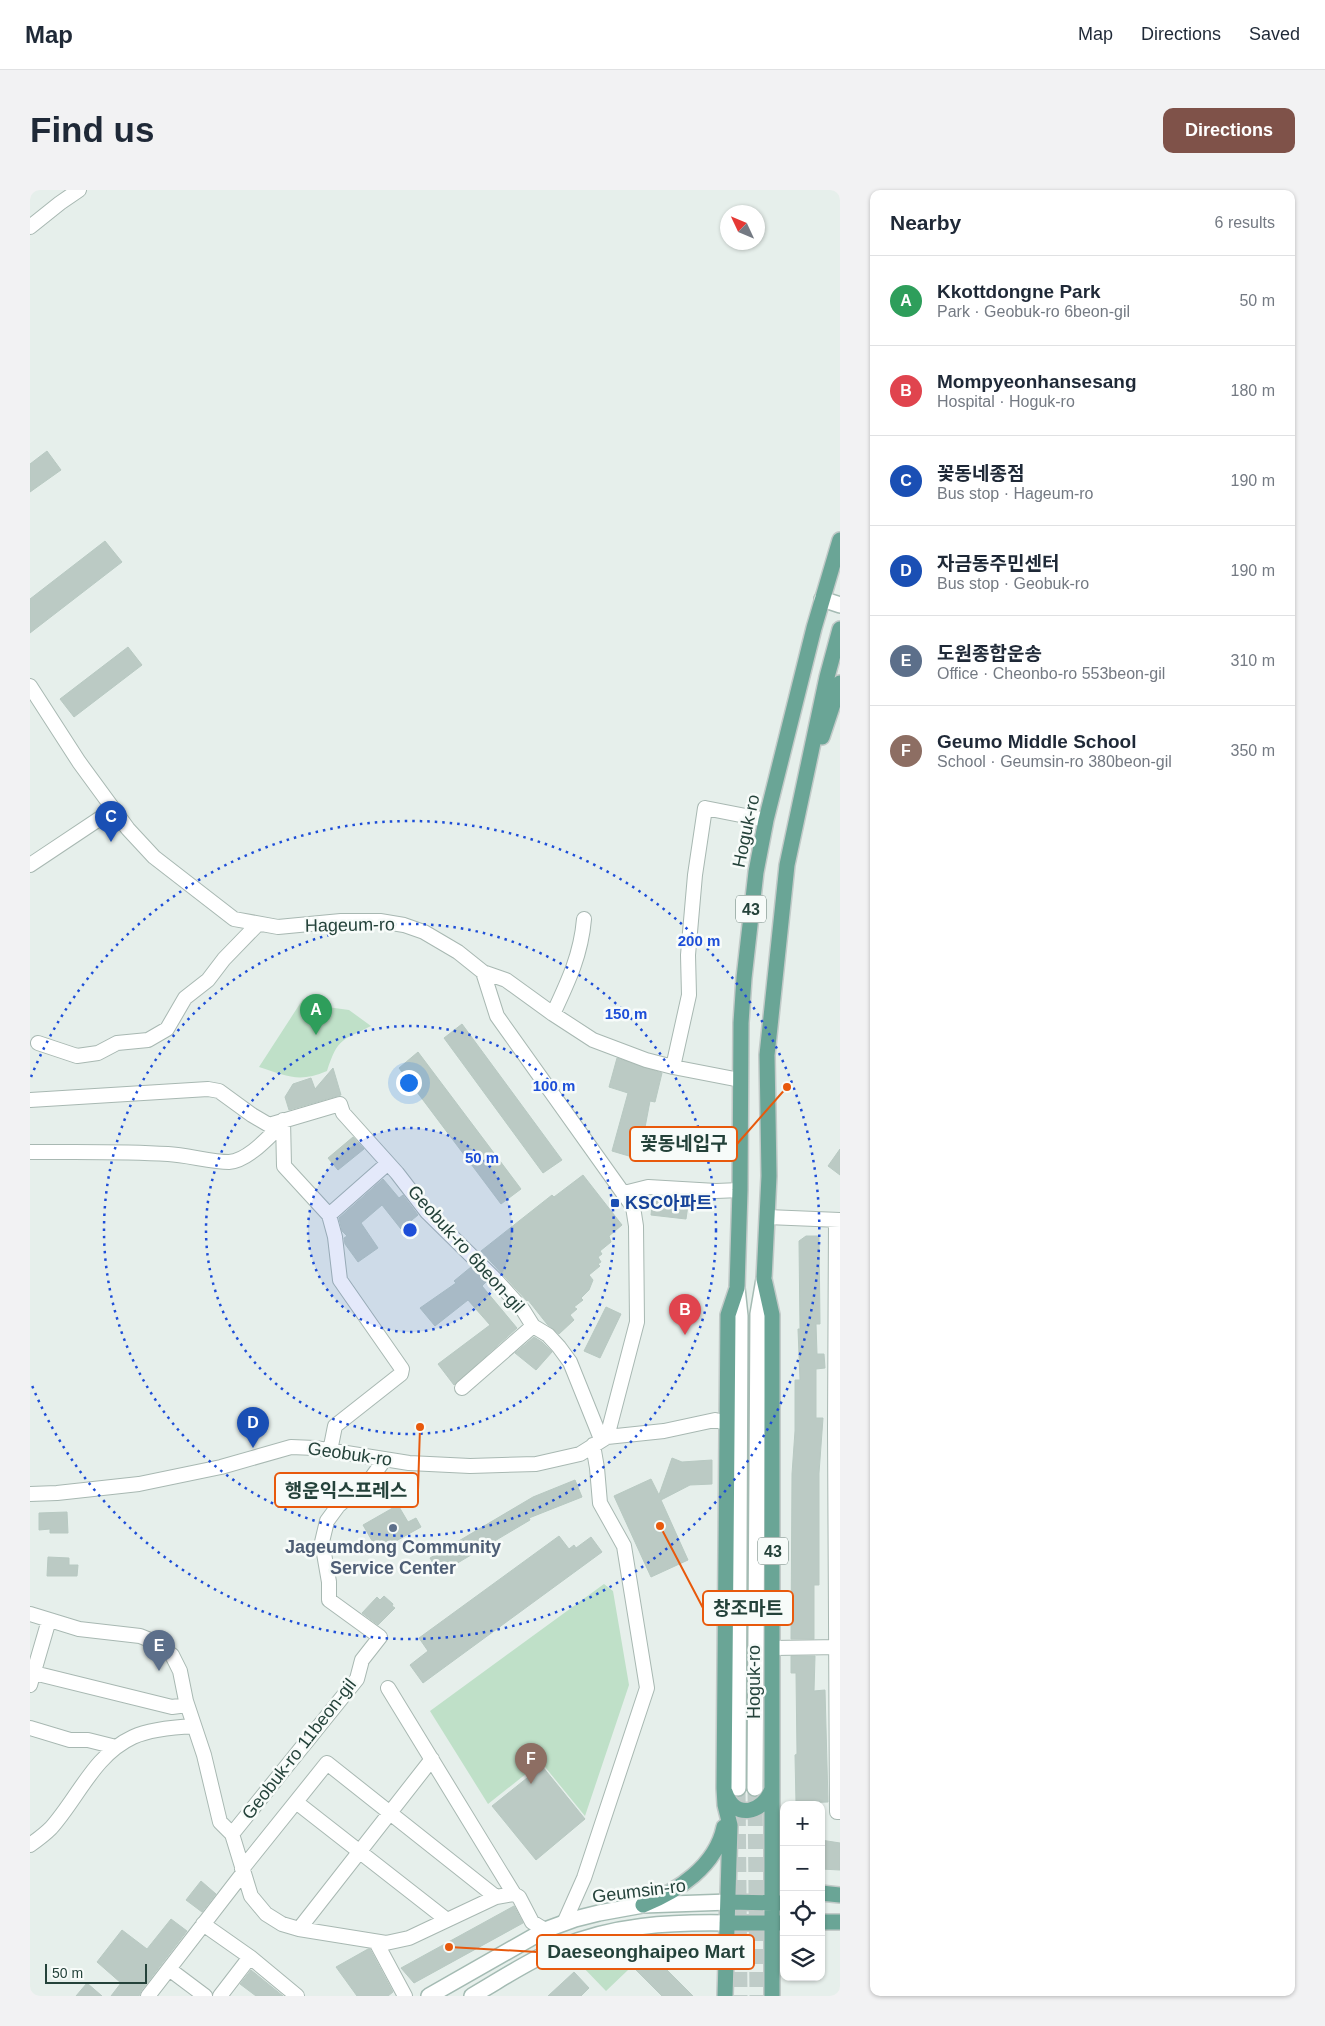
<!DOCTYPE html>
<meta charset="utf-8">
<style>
body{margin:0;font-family:Arial,"Noto Sans KR",sans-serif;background:#f2f2f3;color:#1f2937}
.controls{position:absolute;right:15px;bottom:15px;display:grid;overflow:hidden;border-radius:10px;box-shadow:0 1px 4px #0004}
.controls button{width:45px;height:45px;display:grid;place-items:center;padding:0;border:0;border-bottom:1px solid #e0e1e3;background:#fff;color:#1f2937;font:25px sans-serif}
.compass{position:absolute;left:690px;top:15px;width:45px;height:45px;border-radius:50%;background:#fff;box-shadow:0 1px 4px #0004;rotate:314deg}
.scale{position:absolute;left:15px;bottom:12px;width:102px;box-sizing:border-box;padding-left:5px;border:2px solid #24423a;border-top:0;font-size:14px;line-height:18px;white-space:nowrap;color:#24423a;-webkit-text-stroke:4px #f7fbf9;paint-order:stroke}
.you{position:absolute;left:378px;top:892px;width:18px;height:18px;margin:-12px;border:4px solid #fff;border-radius:50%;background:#1a73e8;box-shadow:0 0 0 8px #1a73e833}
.badge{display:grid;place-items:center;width:32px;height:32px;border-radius:50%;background:#7f5249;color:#fff;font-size:16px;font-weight:700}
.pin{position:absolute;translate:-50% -41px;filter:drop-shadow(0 1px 2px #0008)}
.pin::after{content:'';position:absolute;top:26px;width:18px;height:15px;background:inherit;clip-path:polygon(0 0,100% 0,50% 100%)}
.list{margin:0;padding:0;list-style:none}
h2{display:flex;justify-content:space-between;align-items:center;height:65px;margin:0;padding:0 20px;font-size:21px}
h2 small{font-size:16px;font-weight:400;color:#747a83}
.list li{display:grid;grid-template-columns:32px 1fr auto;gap:15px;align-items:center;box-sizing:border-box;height:90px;padding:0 20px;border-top:1px solid #e0e1e3}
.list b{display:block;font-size:19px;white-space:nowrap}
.list p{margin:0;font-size:16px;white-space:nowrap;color:#747a83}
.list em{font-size:16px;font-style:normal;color:#747a83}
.icon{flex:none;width:28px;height:28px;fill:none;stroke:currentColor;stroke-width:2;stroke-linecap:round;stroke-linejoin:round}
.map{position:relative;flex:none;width:810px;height:1806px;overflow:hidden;border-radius:10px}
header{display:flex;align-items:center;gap:30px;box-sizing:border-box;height:70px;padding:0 25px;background:#fff;border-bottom:1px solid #e0e1e3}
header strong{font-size:24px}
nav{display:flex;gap:28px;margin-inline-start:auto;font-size:18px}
.intro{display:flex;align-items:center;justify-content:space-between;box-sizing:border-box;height:120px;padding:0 30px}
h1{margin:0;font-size:35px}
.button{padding:12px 22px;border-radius:10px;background:#7f5249;color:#fff;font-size:18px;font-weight:700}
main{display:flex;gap:30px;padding:0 30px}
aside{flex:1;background:#fff;border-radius:10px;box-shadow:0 1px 4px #0004}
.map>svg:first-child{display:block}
</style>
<header>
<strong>Map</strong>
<nav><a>Map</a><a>Directions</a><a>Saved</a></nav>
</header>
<div class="intro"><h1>Find us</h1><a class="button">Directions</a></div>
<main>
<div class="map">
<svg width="810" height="1806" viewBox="0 0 810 1806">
<rect width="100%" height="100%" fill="#e6efeb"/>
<path fill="#bfe0c8" d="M273,809L290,816L319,820L341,836C312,851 308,847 297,881C269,893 257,886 229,877Z
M574,1394L583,1401L599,1495L555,1626L511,1572L458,1614L400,1521Z
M584,1760H619L576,1801L549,1773Z"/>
<path fill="#bbcac4" stroke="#b8c9c2" d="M17,261L31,280L0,302V274Z
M75,351L92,372L0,443V409Z
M98,457L112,475L44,527L30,509Z
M432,834L532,970L513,983L414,848Z
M388,862L491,999L471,1014L369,878Z
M587,868L632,883L625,912L620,911L609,969L582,961L598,903L579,897Z
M303,878L311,905L259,920L255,907L263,894L281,888L285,899Z
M323,947L334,959L308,980L298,968Z
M810,959V985L798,976Z
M553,985L592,1035L579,1046L581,1052L570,1061L572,1064L568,1067L571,1072L568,1074L570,1076L559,1085L563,1090L559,1100L551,1108L553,1110L544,1117L547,1119L540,1125L544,1130L529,1144L517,1134L498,1110L497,1111L451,1061L522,1005L524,1007Z
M353,989L369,1008L373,1005L388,1025L371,1039L352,1015L331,1033L348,1058L328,1072L315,1054L314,1048L317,1046L312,1041L309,1028Z
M623,1006L659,1008L656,1029L621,1025Z
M776,1046H789L790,1134H786L787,1164H794L795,1178L786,1179V1228H793L789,1283V1395H784V1449H761L762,1284L765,1241V1190H770L768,1139H770L769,1051Z
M441,1077L456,1092L452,1096L487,1138L424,1195L408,1174L460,1135L438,1110L405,1136L390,1118L426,1093L424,1091Z
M576,1117L591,1124L570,1168L554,1161Z
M504,1147L512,1152L522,1162L506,1180L485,1163Z
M642,1268L652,1272L682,1270V1294L660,1295L631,1310L658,1370L621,1387L584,1306L621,1289L629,1305Z
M545,1290L552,1307L499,1328L500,1330L409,1384L400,1368L503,1307Z
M368,1315L378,1332L386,1328L391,1337L348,1361L333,1335Z
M37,1322L38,1343H20V1339L9,1340V1323Z
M529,1346L539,1359L544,1355L546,1358L561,1347L572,1362L393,1493L380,1475L398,1461L389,1448Z
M18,1367L39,1368V1375H48L47,1386H17Z
M354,1406L363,1414L362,1416L365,1418L348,1435L332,1423L347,1407L350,1410Z
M761,1466H785L784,1501L795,1500L798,1612L766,1613L765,1565L767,1564L766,1483H761Z
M512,1576L555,1629L506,1670L462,1616Z
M791,1650L810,1653V1680L791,1679Z
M171,1691L186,1704L172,1722L156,1710Z
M484,1716L493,1733L384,1793L371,1778Z
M141,1729L157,1741L111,1801L109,1806H81L91,1793L67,1772L92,1740L117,1759Z
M338,1759H340L363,1802L358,1806H327L306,1777Z
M622,1765L663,1806H632L606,1780Z
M221,1780L253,1806H226L210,1794Z
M544,1782L559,1798L551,1806H518Z
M57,1793L72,1806H46Z"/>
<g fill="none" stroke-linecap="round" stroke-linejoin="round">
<path stroke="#bfccc8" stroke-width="15" stroke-dasharray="15 8" stroke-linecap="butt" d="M708,1598L710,1806
M725,1598L727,1806"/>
<g stroke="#a8b8b2" stroke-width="16">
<path id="street" d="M0,37L30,13L49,0
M0,496L49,572L98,639L124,667L204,729L248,737L311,731H350L374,735L394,742L428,762L453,782L476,790L523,824L563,850L616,870L643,877L710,890
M0,675L84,619
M453,782L467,826L603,1017L606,1036L607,1132L577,1247
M523,824C538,792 551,765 554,729
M8,853L47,866L68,863L87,853L118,850L137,839L155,808L178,790L194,769L227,735
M643,877L659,805L658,765L665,685L675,618L736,630
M0,910L178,899L189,901L222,925L239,935L244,942C233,953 215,971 199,972C182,972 157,965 138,964C92,961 46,962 0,962
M253,930L254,976L299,1025L305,1047L310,1090L372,1179L371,1184L305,1236L300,1261
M239,935L310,914L313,923L367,983L397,1022L466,1090L493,1120L503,1136L518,1145L529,1157L540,1172L571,1249
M594,1003L618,997L686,1001L710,1000
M299,1025L358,973
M737,1027L810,1030
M806,1030L805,1239L807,1622H810
M432,1198L503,1136
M0,1304L27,1303L109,1294L191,1277L261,1257L285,1258L379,1273L440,1276L506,1274L550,1264L577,1247L634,1241L685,1230L696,1233
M0,1424L49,1439L110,1446L120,1450L142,1465L150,1481L156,1511L174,1565L190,1632L202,1644L221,1706L236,1724L252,1734L269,1739L356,1753L379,1748L466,1707L484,1704L489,1707L502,1732L515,1740
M743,1458L810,1457
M0,1482L142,1517L157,1515
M0,1495L19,1430
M358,1498L484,1704
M0,1538L40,1550H58L86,1557
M266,1612L417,1730
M202,1644L327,1489L332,1470L350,1447L299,1410V1392L292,1352L297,1331L308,1316L342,1287L355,1269
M0,1655C7,1650 15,1644 21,1638C48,1608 64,1565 103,1547C120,1539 146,1537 164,1536
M212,1679L297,1573L466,1707
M534,1733L554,1688L617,1498L594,1356L570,1313L567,1278L563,1255
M173,1734L220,1767L267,1806
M269,1739L402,1569
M346,1752L375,1806
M139,1779L175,1806
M118,1806L213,1683
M190,1806L220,1767"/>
</g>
<g stroke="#a4bbb3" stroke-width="18">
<path id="secondary" d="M792,409L810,415
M707,1098L710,1126L708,1598
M725,1598L728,1124L734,1089
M399,1806L515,1740L545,1729L569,1723L613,1715L699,1712
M442,1806C470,1790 499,1770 529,1758C583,1735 640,1732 697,1733"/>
</g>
<g stroke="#c2cac8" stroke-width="18">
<path id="primary" d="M792,547L810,493
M695,1602C705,1631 733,1623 742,1599
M791,1703L810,1705
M699,1712L754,1713
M613,1715C648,1701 686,1676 694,1637
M791,1732H810
M697,1733H754
M695,1806L700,1635L695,1615L694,1598L698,1125L707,1098L710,1000L711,833L714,788L726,682L736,630L784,438L810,350
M742,1806V1125L734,1089L739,986L737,865L757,675L797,487L810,439"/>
</g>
<use href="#street" stroke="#fff" stroke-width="14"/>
<use href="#secondary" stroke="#fff" stroke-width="15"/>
<use href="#primary" stroke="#6aa596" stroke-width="15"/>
</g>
<circle cx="380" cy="1040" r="102" fill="#1d4ed8" fill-opacity=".12"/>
<g fill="none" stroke="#1d4ed8" stroke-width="2.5" stroke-dasharray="2.5 5">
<circle cx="380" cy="1040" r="102"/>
<circle cx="380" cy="1040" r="204"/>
<circle cx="380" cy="1040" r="306"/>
<path d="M1 887A409 409 0 1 1 1 1193"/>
</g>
<rect fill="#1a4fb4" stroke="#f7fbf9" stroke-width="2" x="580" y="1008" width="10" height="10" rx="2.5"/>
<circle fill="#5c6f8a" stroke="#f7fbf9" stroke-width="2" cx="363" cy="1338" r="5"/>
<g text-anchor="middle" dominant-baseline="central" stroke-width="5" stroke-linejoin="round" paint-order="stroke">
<g fill="#f7fbf9" stroke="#637a73" stroke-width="1">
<rect x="706" y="705.5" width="30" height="27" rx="4"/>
<rect x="728" y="1347.5" width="30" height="27" rx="4"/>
</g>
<g font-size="16" font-weight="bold" fill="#24423a">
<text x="721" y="719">43</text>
<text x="743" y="1361">43</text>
</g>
<g font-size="18" fill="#24423a" stroke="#f7fbf9">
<text transform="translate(716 641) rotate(-78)">Hoguk-ro</text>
<text transform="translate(320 735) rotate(-1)">Hageum-ro</text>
<text transform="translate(436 1059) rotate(48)">Geobuk-ro 6beon-gil</text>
<text transform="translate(320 1264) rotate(8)">Geobuk-ro</text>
<text transform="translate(724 1492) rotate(-90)">Hoguk-ro</text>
<text transform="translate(269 1559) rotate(-52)">Geobuk-ro 11beon-gil</text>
<text transform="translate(609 1701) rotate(-7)">Geumsin-ro</text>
</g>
<g font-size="18" font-weight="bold" fill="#164399" stroke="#f7fbf9" text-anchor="start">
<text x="595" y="1013">KSC아파트</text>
</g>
<g font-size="18" font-weight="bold" fill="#4e5e75" stroke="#f7fbf9">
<text x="363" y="1357">Jageumdong Community<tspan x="363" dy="21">Service Center</tspan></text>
</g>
</g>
<circle cx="380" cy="1040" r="8" fill="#1d4ed8" stroke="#f7fbf9" stroke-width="2.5"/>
<g font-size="15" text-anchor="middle" font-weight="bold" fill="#1d4ed8" stroke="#f7fbf9" stroke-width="5" stroke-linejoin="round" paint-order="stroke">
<text x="669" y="756">200 m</text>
<text x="596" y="829">150 m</text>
<text x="524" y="901">100 m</text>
<text x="452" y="973">50 m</text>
</g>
<path fill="none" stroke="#e8590c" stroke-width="2" d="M757 897L707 954M390 1237L388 1300M630 1336L673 1418M419 1757L507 1762"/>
<g fill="#e8590c" stroke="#f7fbf9" stroke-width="2">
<circle cx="757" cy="897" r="5"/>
<circle cx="390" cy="1237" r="5"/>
<circle cx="630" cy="1336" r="5"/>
<circle cx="419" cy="1757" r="5"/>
</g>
<g fill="#f7fbf9" stroke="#e8590c" stroke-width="2">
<rect x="600" y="937" width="107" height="34" rx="5"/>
<rect x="245" y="1283" width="143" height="34" rx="5"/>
<rect x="673" y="1401" width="90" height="34" rx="5"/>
<rect x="507" y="1745" width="217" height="34" rx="5"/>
</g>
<g font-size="19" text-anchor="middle" font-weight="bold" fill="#24423a">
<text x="654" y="960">꽃동네입구</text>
<text x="316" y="1307">행운익스프레스</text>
<text x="718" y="1425">창조마트</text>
<text x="616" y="1768">Daeseonghaipeo Mart</text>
</g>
</svg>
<div class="controls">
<button>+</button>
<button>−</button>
<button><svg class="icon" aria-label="locate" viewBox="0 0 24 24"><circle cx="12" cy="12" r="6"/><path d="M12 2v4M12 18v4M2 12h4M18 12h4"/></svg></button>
<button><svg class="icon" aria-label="layers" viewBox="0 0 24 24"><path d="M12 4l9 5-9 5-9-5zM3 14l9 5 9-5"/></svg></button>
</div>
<svg class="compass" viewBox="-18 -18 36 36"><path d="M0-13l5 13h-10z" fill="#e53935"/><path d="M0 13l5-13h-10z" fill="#747a83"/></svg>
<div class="scale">50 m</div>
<div class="you"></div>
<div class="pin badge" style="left:286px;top:845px;background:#2e9e5b">A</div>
<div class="pin badge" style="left:655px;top:1145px;background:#e0444e">B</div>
<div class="pin badge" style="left:81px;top:652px;background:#1a4fb4">C</div>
<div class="pin badge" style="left:223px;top:1258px;background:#1a4fb4">D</div>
<div class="pin badge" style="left:129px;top:1481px;background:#5c6f8a">E</div>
<div class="pin badge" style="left:501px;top:1594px;background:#8d6e63">F</div>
</div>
<aside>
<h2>Nearby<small>6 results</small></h2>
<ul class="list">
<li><span class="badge" style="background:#2e9e5b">A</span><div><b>Kkottdongne Park</b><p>Park · Geobuk-ro 6beon-gil</p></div><em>50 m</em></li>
<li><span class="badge" style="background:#e0444e">B</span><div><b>Mompyeonhansesang</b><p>Hospital · Hoguk-ro</p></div><em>180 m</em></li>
<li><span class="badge" style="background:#1a4fb4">C</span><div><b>꽃동네종점</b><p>Bus stop · Hageum-ro</p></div><em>190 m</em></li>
<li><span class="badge" style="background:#1a4fb4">D</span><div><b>자금동주민센터</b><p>Bus stop · Geobuk-ro</p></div><em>190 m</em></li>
<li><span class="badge" style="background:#5c6f8a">E</span><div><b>도원종합운송</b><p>Office · Cheonbo-ro 553beon-gil</p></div><em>310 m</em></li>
<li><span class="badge" style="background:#8d6e63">F</span><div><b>Geumo Middle School</b><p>School · Geumsin-ro 380beon-gil</p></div><em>350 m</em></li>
</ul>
</aside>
</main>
